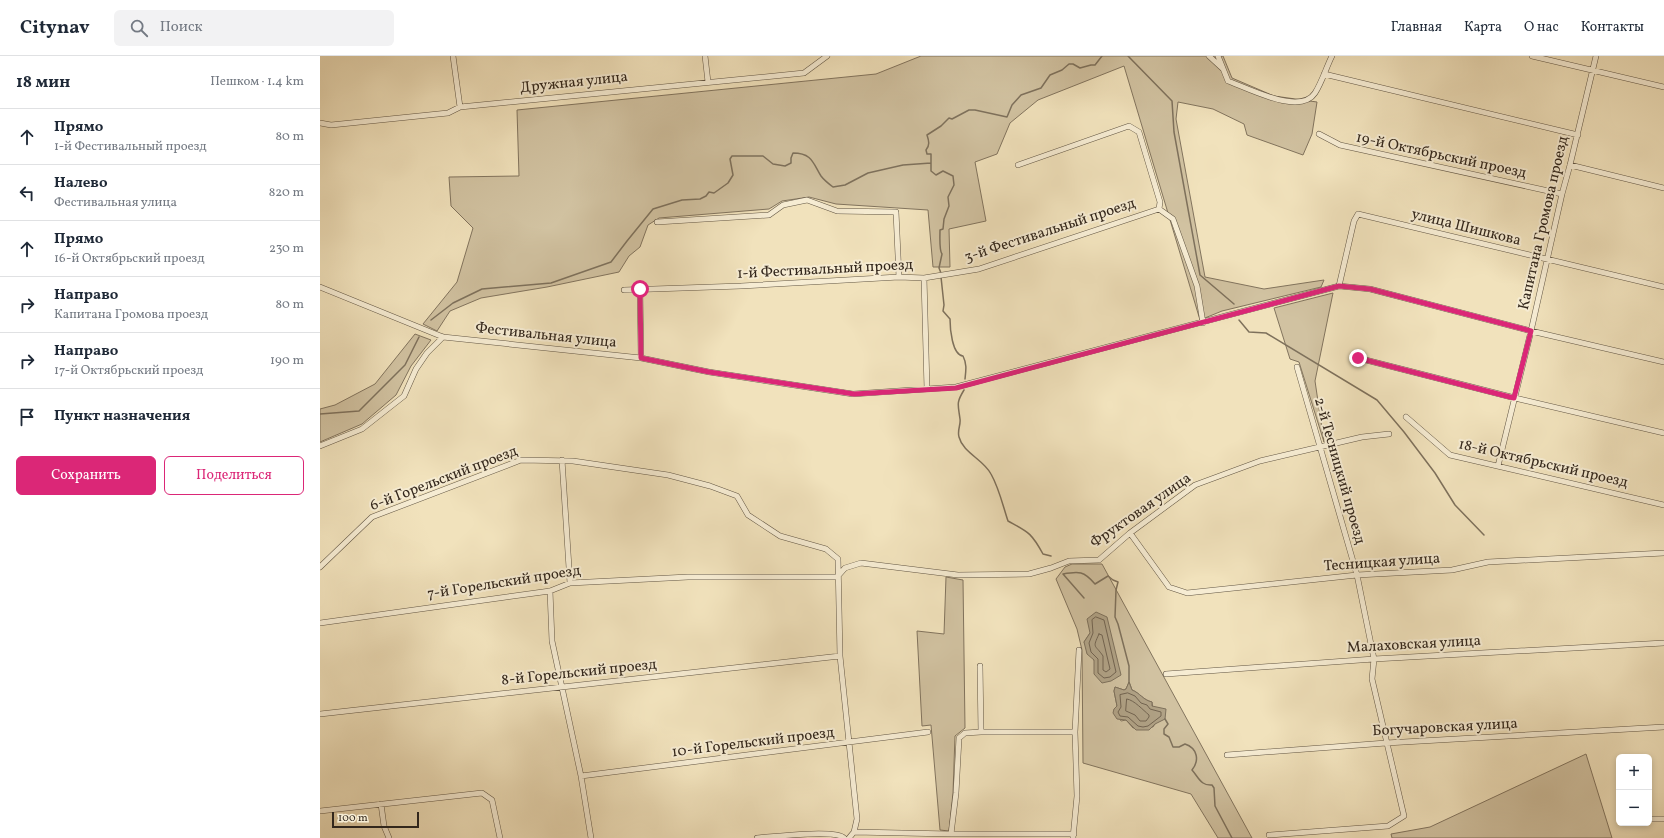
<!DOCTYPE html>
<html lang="ru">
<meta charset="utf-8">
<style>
body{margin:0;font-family:Vollkorn,serif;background:#f2f2f3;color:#1f2937}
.controls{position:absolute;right:12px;bottom:12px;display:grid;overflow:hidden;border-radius:6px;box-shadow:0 2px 6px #0003}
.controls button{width:36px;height:36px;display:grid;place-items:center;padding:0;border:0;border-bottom:1px solid #e0e1e3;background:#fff;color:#1f2937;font:20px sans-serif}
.scale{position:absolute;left:12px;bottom:10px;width:87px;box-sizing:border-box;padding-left:4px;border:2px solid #33271c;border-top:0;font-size:11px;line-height:14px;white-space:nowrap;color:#33271c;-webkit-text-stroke:3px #f6ecd3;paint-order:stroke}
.stop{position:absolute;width:12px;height:12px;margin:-9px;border:3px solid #db2777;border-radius:50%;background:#fff}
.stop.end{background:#db2777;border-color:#fff;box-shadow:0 1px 4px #0008}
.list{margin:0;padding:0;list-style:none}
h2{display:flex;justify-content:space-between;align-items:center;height:52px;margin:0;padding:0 16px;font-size:17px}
h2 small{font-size:13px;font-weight:400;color:#747a83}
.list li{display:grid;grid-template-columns:26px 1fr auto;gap:12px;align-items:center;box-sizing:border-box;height:56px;padding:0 16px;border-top:1px solid #e0e1e3}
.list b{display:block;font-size:15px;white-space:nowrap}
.list p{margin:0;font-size:13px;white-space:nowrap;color:#747a83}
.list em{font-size:13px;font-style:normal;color:#747a83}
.actions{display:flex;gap:8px;padding:12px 16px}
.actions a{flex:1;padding:9px 0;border:1px solid #db2777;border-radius:6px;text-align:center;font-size:14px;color:#db2777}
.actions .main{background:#db2777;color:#fff}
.icon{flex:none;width:22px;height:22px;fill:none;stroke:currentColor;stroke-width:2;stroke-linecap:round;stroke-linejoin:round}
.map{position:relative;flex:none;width:1344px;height:782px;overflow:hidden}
header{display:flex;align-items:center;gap:24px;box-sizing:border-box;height:56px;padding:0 20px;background:#fff;border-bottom:1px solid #e0e1e3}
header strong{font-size:19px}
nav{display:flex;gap:22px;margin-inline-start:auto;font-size:14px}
.search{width:280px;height:36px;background:#f2f2f3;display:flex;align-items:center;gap:10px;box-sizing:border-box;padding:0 14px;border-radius:6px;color:#747a83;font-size:15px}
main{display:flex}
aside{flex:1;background:#fff}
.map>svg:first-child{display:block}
</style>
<header>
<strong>Citynav</strong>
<div class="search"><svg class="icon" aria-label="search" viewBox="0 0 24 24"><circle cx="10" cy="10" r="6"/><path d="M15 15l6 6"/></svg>Поиск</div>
<nav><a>Главная</a><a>Карта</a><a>О нас</a><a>Контакты</a></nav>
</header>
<main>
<aside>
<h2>18 мин<small>Пешком · 1.4 km</small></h2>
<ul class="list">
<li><svg class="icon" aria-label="ahead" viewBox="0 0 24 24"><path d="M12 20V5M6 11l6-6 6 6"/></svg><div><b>Прямо</b><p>1-й Фестивальный проезд</p></div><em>80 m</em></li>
<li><svg class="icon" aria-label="left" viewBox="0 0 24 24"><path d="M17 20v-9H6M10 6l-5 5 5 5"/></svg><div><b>Налево</b><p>Фестивальная улица</p></div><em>820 m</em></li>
<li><svg class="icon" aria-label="ahead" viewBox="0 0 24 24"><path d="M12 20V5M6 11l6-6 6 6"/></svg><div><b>Прямо</b><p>16-й Октябрьский проезд</p></div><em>230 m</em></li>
<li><svg class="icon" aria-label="right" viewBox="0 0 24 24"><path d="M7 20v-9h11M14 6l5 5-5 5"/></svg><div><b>Направо</b><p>Капитана Громова проезд</p></div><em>80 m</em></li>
<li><svg class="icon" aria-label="right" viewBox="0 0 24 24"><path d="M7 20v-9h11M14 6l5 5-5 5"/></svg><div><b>Направо</b><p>17-й Октябрьский проезд</p></div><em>190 m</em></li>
<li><svg class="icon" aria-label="arrive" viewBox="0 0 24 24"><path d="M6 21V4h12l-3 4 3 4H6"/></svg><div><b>Пункт назначения</b></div></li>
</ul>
<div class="actions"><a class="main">Сохранить</a><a>Поделиться</a></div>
</aside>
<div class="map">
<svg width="1344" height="782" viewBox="0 0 1344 782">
<rect width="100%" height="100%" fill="#f1e2bc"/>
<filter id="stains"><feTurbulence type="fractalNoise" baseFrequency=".005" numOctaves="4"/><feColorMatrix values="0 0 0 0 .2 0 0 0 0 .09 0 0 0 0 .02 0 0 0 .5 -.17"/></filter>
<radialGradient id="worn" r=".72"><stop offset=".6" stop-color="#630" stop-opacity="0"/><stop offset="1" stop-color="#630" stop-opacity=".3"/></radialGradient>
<path fill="#d1c2a1" stroke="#82745e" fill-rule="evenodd" d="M601,0H903L912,22L954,40L997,46L992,78L983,99L927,79L924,68L893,53L858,46L856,63L885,221L944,233L1004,224L1001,231L902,255L880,264L804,10L718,44L690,67L677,98L655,106L666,165L629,173L630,211H613L608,154L516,148L489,141L462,145L449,153L339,162L328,169L320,191L309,200L299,216L227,231L161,242L130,255L117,275L103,268L137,226L153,172L131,150L129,121L199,120L197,54L556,18Z
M1013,237L995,325L1004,386L979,306L970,303L954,252Z
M95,278L111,284L91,310L76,339L42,368L0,386V353L15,349L55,328Z
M752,508H782L932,782H898L871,738L763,707L762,594L757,573L736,523L745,511ZM770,577L782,626L774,604L764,586ZM809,626L810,628L812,634C820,637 823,644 832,646L835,668L833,671L813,672L806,664L801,665L794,653L797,650L794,635L795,631L804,634L806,633Z
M626,521L643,524L645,672L635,680L633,737L629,775L620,774L611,669L602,670L597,575L624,578Z
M1266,698L1292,782H1072L1071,778L1110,771Z"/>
<path fill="#b0a286" stroke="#7e715c" d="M776,556L787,561L801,619L791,625L782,627L774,618V604L767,598L764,586L770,577L767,563Z
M809,626L812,634C820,637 823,644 832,646V650L846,653L845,663L835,668L829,674H816L806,664L797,663L793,657L794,653L797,650L794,635L795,631L804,634L806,633Z"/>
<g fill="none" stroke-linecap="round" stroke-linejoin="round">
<path stroke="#726451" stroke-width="1" d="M776,561L784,564L796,616L790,621L784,622L778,617V603L771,596L769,587L773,577L772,564Z
M779,578L782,579L790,613L786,616L783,614V600C775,588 772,593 779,578Z
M808,637L815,640L821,647L827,649L830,653L841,656V660L828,670L823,671L818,670L808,661L800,660L798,656L801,651L800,639Z
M807,643C814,644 823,654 829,659V661L826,665H820L815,659L806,655Z"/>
<path stroke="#7e715c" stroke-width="1.5" d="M808,0L852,45L854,76L880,219L914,248
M621,217L619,212L622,198C619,194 620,180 620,174L623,173L624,163L629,150L628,141L634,129L633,120L623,115L616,119L611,115V98H607L606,94C610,89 609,85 607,79L621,70L629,62L632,63L649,54H655L687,61L692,49L701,39L721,32L730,19L742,14L749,8H753L760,12L771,9H775L782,0
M621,221L624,249L623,255L630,263C630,272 632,299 643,300C647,308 646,314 645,323
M111,264L133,247L162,233L231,227L291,206L307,185L333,153L362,144L380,143L386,140L389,136L394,137L408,127L413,119L410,103L412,100H443L453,108L465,110L471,107V102L473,97C492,97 493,107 501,120C504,124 509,128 513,131L525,129L548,117L583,109L611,107
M919,264L929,276L946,277L1057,344L1084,376L1115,417L1135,449L1164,479
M644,334C636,347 638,348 640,363C641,369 637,374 639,381C643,397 663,403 671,418C679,432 683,450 688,465C708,476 711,476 723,498L731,500
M0,358L39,355L85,309L99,281
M743,518C759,515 764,515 775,528L788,520L793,524L798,526L796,534L795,561L798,568L809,610V627
M743,518L764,542
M845,663L848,668L844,673V678L849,681L853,691H859L865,688C877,692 880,704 872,714C879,722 881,730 892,729L894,732L895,750L912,782"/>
<g stroke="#625644" stroke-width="6">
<path id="street" d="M133,0L140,51
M385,0L388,26
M889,0L902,12
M898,0L908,25C928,32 980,60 995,37C1002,26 1006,12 1012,0
M1212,0L1344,31
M1004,18L1258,79
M0,67L11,69L128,57L140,51L484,17L507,0
M999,78L1020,89L1242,138
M698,109L809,70L819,76L840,146L839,153
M1250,109L1344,132
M839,153L853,163L877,230L883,267
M337,166L449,159L463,149L487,144L517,155L576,156L579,221
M604,222L607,333
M1019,230L1034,165L1038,158L1344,231
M0,231L123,281L321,302L389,316L533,338L636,331L1019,230L1050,233L1211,275L1344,306
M320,233L321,302
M304,234L421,230L579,221L604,222L659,213L839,153
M1038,302L1195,342L1344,377
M1086,361L1130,399L1344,449
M0,390L42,373L84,340L96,313L107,297L123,281
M242,404L250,527
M1178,410L1211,275L1242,138L1250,109L1276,0
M810,477L849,531L867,537L1037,519L1132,514L1168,506L1344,497
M0,511L52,461L201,404L253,405L348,419L390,430L417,440L428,459L460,480L506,493L518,503L520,600L537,763L534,776L529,782
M517,521L525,512L541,507L638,519L709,518L731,512L749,505L779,504L810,477L875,429L940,405L1042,381L1069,378
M230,535L232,585L261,720L271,782
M0,567L230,535L250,527L368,521H517
M846,618L1054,603L1344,587
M0,658L520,600
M661,676H755
M907,699L1066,687L1344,671
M261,720L608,676
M61,748L64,770L69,782
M0,755L162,737L172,744L180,782
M1329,763H1344
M534,776L631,778H754
M631,778L636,737L639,682L645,677L661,676L660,610
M949,779L1068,770L1084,760L1052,623L1054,603L1037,519L977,311
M437,782C451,781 516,773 524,782
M753,782L757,740L755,676L759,594"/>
</g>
<use href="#street" stroke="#f6ecd3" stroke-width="5"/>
</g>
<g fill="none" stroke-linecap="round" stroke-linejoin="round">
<path stroke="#db2777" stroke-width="5" d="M320,233L321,302L389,316L534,338L636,332L1019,230L1050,233L1211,275L1194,342L1038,302"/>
</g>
<g text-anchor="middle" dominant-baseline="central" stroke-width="4" stroke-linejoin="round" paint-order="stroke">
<g font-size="15" fill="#33271c" stroke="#f6ecd3">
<text transform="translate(254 27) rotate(-6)">Дружная улица</text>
<text transform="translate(1121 100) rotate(12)">19-й Октябрьский проезд</text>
<text transform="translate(1224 167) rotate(-77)">Капитана Громова проезд</text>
<text transform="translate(1146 172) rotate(14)">улица Шишкова</text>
<text transform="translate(730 175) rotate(-18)">3-й Фестивальный проезд</text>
<text transform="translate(505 214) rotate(-3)">1-й Фестивальный проезд</text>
<text transform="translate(226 280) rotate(6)">Фестивальная улица</text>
<text transform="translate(1223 408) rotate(13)">18-й Октябрьский проезд</text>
<text transform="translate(1019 415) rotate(74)">2-й Тесницкий проезд</text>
<text transform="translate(124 423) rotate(-21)">6-й Горельский проезд</text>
<text transform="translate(821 455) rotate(-35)">Фруктовая улица</text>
<text transform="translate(1062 507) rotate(-4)">Тесницкая улица</text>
<text transform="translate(184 527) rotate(-9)">7-й Горельский проезд</text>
<text transform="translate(1094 589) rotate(-3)">Малаховская улица</text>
<text transform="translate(259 617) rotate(-6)">8-й Горельский проезд</text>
<text transform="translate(1125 672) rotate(-3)">Богучаровская улица</text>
<text transform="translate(433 687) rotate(-7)">10-й Горельский проезд</text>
</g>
</g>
<rect width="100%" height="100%" filter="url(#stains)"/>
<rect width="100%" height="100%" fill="url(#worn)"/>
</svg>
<div class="controls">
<button>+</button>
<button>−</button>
</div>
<div class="scale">100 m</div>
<div class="stop" style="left:320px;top:233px"></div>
<div class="stop end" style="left:1038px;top:302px"></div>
</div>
</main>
